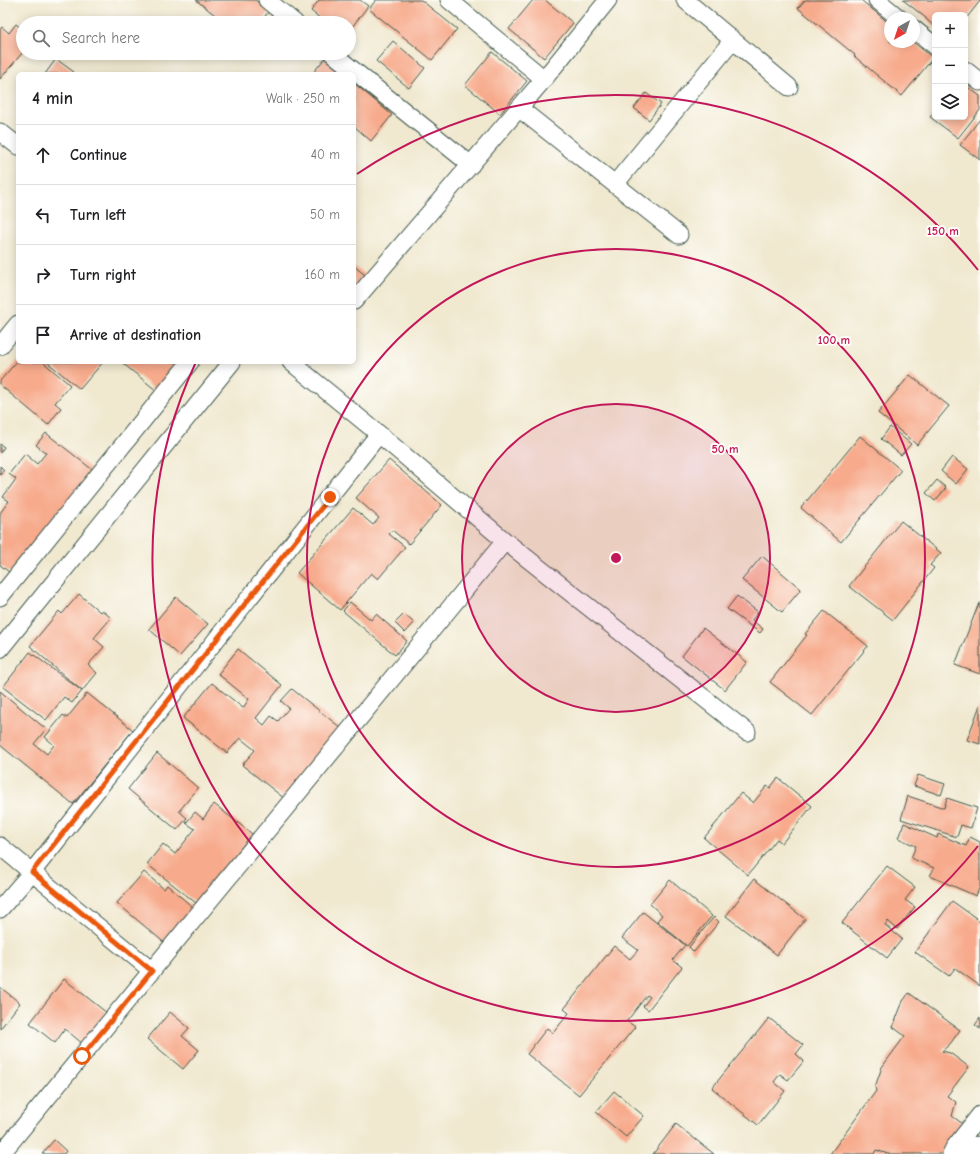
<!DOCTYPE html>
<meta charset="utf-8">
<style>
body{margin:0;font-family:"Comic Neue",sans-serif;background:#f6f6f6;color:#202124}
.controls{position:absolute;right:12px;top:12px;display:grid;overflow:hidden;border-radius:6px;box-shadow:0 2px 10px #0003}
.controls button{width:36px;height:36px;display:grid;place-items:center;padding:0;border:0;border-bottom:1px solid #e0e0e0;background:#fff;color:#202124;font:20px sans-serif}
.compass{position:absolute;left:884px;top:12px;width:36px;height:36px;border-radius:50%;background:#fff;box-shadow:0 2px 10px #0003;rotate:219deg}
.stop{position:absolute;width:12px;height:12px;margin:-9px;border:3px solid #ea580c;border-radius:50%;background:#fff}
.stop.end{background:#ea580c;border-color:#fff;box-shadow:0 1px 4px #0008}
.list{margin:0;padding:0;list-style:none}
h2{display:flex;justify-content:space-between;align-items:center;height:52px;margin:0;padding:0 16px;font-size:17px}
h2 small{font-size:13px;font-weight:400;color:#757577}
.list li{display:grid;grid-template-columns:26px 1fr auto;gap:12px;align-items:center;box-sizing:border-box;height:60px;padding:0 16px;border-top:1px solid #e0e0e0}
.list b{display:block;font-size:15px;white-space:nowrap}
.list em{font-size:13px;font-style:normal;color:#757577}
.icon{flex:none;width:22px;height:22px;fill:none;stroke:currentColor;stroke-width:2;stroke-linecap:round;stroke-linejoin:round}
.map{position:relative;flex:none;width:980px;height:1154px;overflow:hidden}
.search{position:absolute;background:#fff;box-shadow:0 2px 10px #0003;left:16px;top:16px;width:340px;height:44px;display:flex;align-items:center;gap:10px;box-sizing:border-box;padding:0 14px;border-radius:22px;color:#757577;font-size:15px}
.panel{position:absolute;background:#fff;box-shadow:0 2px 10px #0003;left:16px;top:72px;width:340px;height:292px;border-radius:6px}
.map>svg:first-child{display:block}
</style>
<div class="map">
<svg width="980" height="1154" viewBox="0 0 980 1154">
<rect width="100%" height="100%" fill="#fdfcf7"/>
<filter id="ink" filterUnits="userSpaceOnUse"><feTurbulence type="fractalNoise" baseFrequency=".025" numOctaves="2"/><feDisplacementMap in="SourceGraphic" scale="8" xChannelSelector="R" yChannelSelector="G"/><feConvolveMatrix kernelMatrix="1 2 1 2 8 2 1 2 1" color-interpolation-filters="sRGB"/></filter>
<filter id="wash" filterUnits="userSpaceOnUse"><feTurbulence type="fractalNoise" baseFrequency=".012" numOctaves="4" result="noise"/><feDisplacementMap in="SourceGraphic" scale="16" xChannelSelector="R" yChannelSelector="G"/><feGaussianBlur stdDeviation="0.9" result="paint"/><feColorMatrix in="noise" values="0 0 0 0 0 0 0 0 0 0 0 0 0 0 0 0 0 1.4 0 .05"/><feComposite in="paint" operator="in"/></filter>
<g filter="url(#wash)">
<rect width="100%" height="100%" fill="#f0e8cf"/>
<g id="blocks">
<path fill="#f7aa8c" d="M196,0H255L269,11L260,23H225Z
M319,0H360L368,6L349,31V23H326L311,11Z
M376,0H421L457,29L432,60L369,9Z
M533,0H545L573,23L544,58L509,29Z
M805,0H861L890,24V42H913L933,58L902,96L854,56L855,55L798,8Z
M903,0H980V1L965,20V15H935V27L926,19V18Z
M16,24L23,30V52L0,79V30L2,27L9,33Z
M393,41L425,68L409,88L376,61Z
M492,52L527,81L500,114L465,85Z
M325,58L343,74H312Z
M56,59L74,72L72,74H45Z
M354,83L392,115L371,141L354,126Z
M965,85L980,96V110L958,138L930,117L935,111V117H965Z
M646,93L661,104L649,120L634,108Z
M980,119V160L960,145Z
M354,266L365,275L354,289Z
M18,360V362H43L70,385L55,403L61,408L48,425L0,385V381Z
M47,362H103L80,389Z
M121,362H189L162,395Z
M910,375L949,406L917,445L878,413Z
M890,427L911,444L901,455L881,439Z
M46,433L94,471L13,575L0,565V513L9,501L3,497L16,479L9,474L25,454L37,464L46,453L36,445Z
M860,436L901,470L841,542L801,508Z
M0,444L4,447L0,453Z
M952,457L968,469L956,484L941,471Z
M389,460L442,505L409,544L392,530L389,534L405,547L378,579L371,573L340,610L297,573L353,508L373,525L379,518L356,498Z
M0,466L4,470L0,475Z
M937,480L946,488L935,501L926,493Z
M901,521L941,553L930,565L934,568L893,620L849,586Z
M762,556L801,589L782,612L742,580Z
M79,594L100,612L102,610L111,618L94,638L104,647L88,665L97,673L82,691L30,646L59,611L62,614Z
M737,596L758,612L752,620L763,629L760,633L727,609Z
M176,597L208,624L180,656L149,629Z
M350,602L371,620L376,614L407,641L395,655L343,611Z
M979,603H980V674L955,665Z
M824,611L868,646L812,715L770,682L807,635L805,634Z
M404,614L414,623L405,633L395,623Z
M703,628L747,662L725,690L682,656Z
M238,649L282,685L256,718L264,725L271,716L278,721L289,708L281,701L292,689L341,728L285,799L242,765L255,750L240,738L227,753L183,718L212,683L243,708L249,699L218,674Z
M30,652L82,691L72,703L64,697L46,720L3,687Z
M0,691L46,729L34,744L47,754L54,745L45,737L63,715L67,718L87,693L133,730L73,804L0,745Z
M980,705V744L967,740Z
M157,753L198,788L179,811L187,818L177,830L128,789Z
M918,775L945,784L941,795L914,786Z
M778,778L812,806L782,843L777,839L748,875L704,838L741,793L753,803L767,786L770,788Z
M908,796L944,808L947,798L977,808L971,828L961,825L957,837L901,819Z
M214,804L256,837L201,907L147,864L163,844L175,854L195,829L186,823L195,812L203,819Z
M904,823L937,838L938,834L966,846L970,837L980,842V886L976,896L930,876L934,868L911,858L916,846L898,838Z
M887,866L915,887L905,900L915,907L897,929L888,921L885,925L902,939L887,958L842,923Z
M144,872L164,889L167,885L196,910L167,945L117,903Z
M754,879L805,919L777,955L726,916Z
M670,880L712,916L687,946L657,921L662,915L650,904Z
M952,901L980,921V986L955,968L949,976L915,952Z
M643,912L685,945L673,960L682,967L648,1010L643,1006L650,997L647,995L627,1021L635,1027L579,1095L527,1054L547,1028L553,1033L569,1013L564,1009L614,946L630,959L638,950L622,938Z
M714,917L719,922L694,952L689,947Z
M64,979L107,1013L83,1044L65,1029L55,1043L30,1023Z
M0,987L20,1003L0,1029Z
M909,993L960,1030L950,1044L942,1051L950,1053L969,1067L947,1096L956,1102L952,1116L963,1124L942,1154H888L876,1150L874,1154H830L876,1091L875,1087L882,1067L905,1036L893,1027L903,1001Z
M170,1012L189,1028L182,1036L199,1050L183,1069L147,1039Z
M769,1018L803,1045L796,1054L804,1061L788,1080L780,1074L774,1082L785,1091L758,1125L712,1088Z
M980,1018V1029L975,1025Z
M614,1091L644,1116L626,1137L596,1112Z
M676,1124L714,1154H653Z
M54,1140L66,1151L64,1154H42Z"/>
</g>
</g>
<g filter="url(#ink)">
<use href="#blocks" fill-opacity="0" stroke="#3e574b" stroke-width="1"/>
<g fill="none" stroke-linecap="round" stroke-linejoin="round">
<g stroke="#3e574b" stroke-width="19">
<path id="minor" d="M267,0L295,23
M449,0L544,79
M685,0L789,87
M877,0L899,18
M914,29L935,46
M332,53L471,165
M965,70L980,82
M520,109L679,235
M0,132L18,146
M615,184L733,40
M354,301L544,79L608,0
M0,346L18,324
M291,362L379,434L505,541L747,732
M0,597L190,362
M0,649L232,362
M0,846L152,971
M0,909L32,872L379,434
M954,1148L980,1145
M1,1154L505,541
M951,1154L954,1148L980,1115"/>
</g>
<use href="#minor" stroke="#fff" stroke-width="17"/>
</g>
</g>
<g fill="none" stroke-linecap="round" stroke-linejoin="round" filter="url(#ink)">
<path stroke="#ea580c" stroke-width="5" d="M82,1056L152,971L32,872L330,497"/>
</g>
<circle cx="616" cy="558" r="154" fill="#c2185b" fill-opacity=".12"/>
<g fill="none" stroke="#c2185b" stroke-width="2">
<circle cx="616" cy="558" r="154"/>
<circle cx="616" cy="558" r="309"/>
<path d="M978 846A463 463 0 0 1 196 362M357 174A463 463 0 0 1 978 270"/>
</g>
<circle cx="616" cy="558" r="6" fill="#c2185b" stroke="#fdfcf7" stroke-width="2"/>
<g font-size="12" text-anchor="middle" font-weight="bold" fill="#c2185b" stroke="#fdfcf7" stroke-width="4" stroke-linejoin="round" paint-order="stroke">
<text x="943" y="235">150 m</text>
<text x="834" y="344">100 m</text>
<text x="725" y="453">50 m</text>
</g>
</svg>
<div class="controls">
<button>+</button>
<button>−</button>
<button><svg class="icon" aria-label="layers" viewBox="0 0 24 24"><path d="M12 4l9 5-9 5-9-5zM3 14l9 5 9-5"/></svg></button>
</div>
<svg class="compass" viewBox="-18 -18 36 36"><path d="M0-13l5 13h-10z" fill="#e53935"/><path d="M0 13l5-13h-10z" fill="#757577"/></svg>
<div class="stop" style="left:82px;top:1056px"></div>
<div class="stop end" style="left:330px;top:497px"></div>
<div class="search"><svg class="icon" aria-label="search" viewBox="0 0 24 24"><circle cx="10" cy="10" r="6"/><path d="M15 15l6 6"/></svg>Search here</div>
<section class="panel">
<h2>4 min<small>Walk · 250 m</small></h2>
<ul class="list">
<li><svg class="icon" aria-label="ahead" viewBox="0 0 24 24"><path d="M12 20V5M6 11l6-6 6 6"/></svg><div><b>Continue</b></div><em>40 m</em></li>
<li><svg class="icon" aria-label="left" viewBox="0 0 24 24"><path d="M17 20v-9H6M10 6l-5 5 5 5"/></svg><div><b>Turn left</b></div><em>50 m</em></li>
<li><svg class="icon" aria-label="right" viewBox="0 0 24 24"><path d="M7 20v-9h11M14 6l5 5-5 5"/></svg><div><b>Turn right</b></div><em>160 m</em></li>
<li><svg class="icon" aria-label="arrive" viewBox="0 0 24 24"><path d="M6 21V4h12l-3 4 3 4H6"/></svg><div><b>Arrive at destination</b></div></li>
</ul>
</section>
</div>
